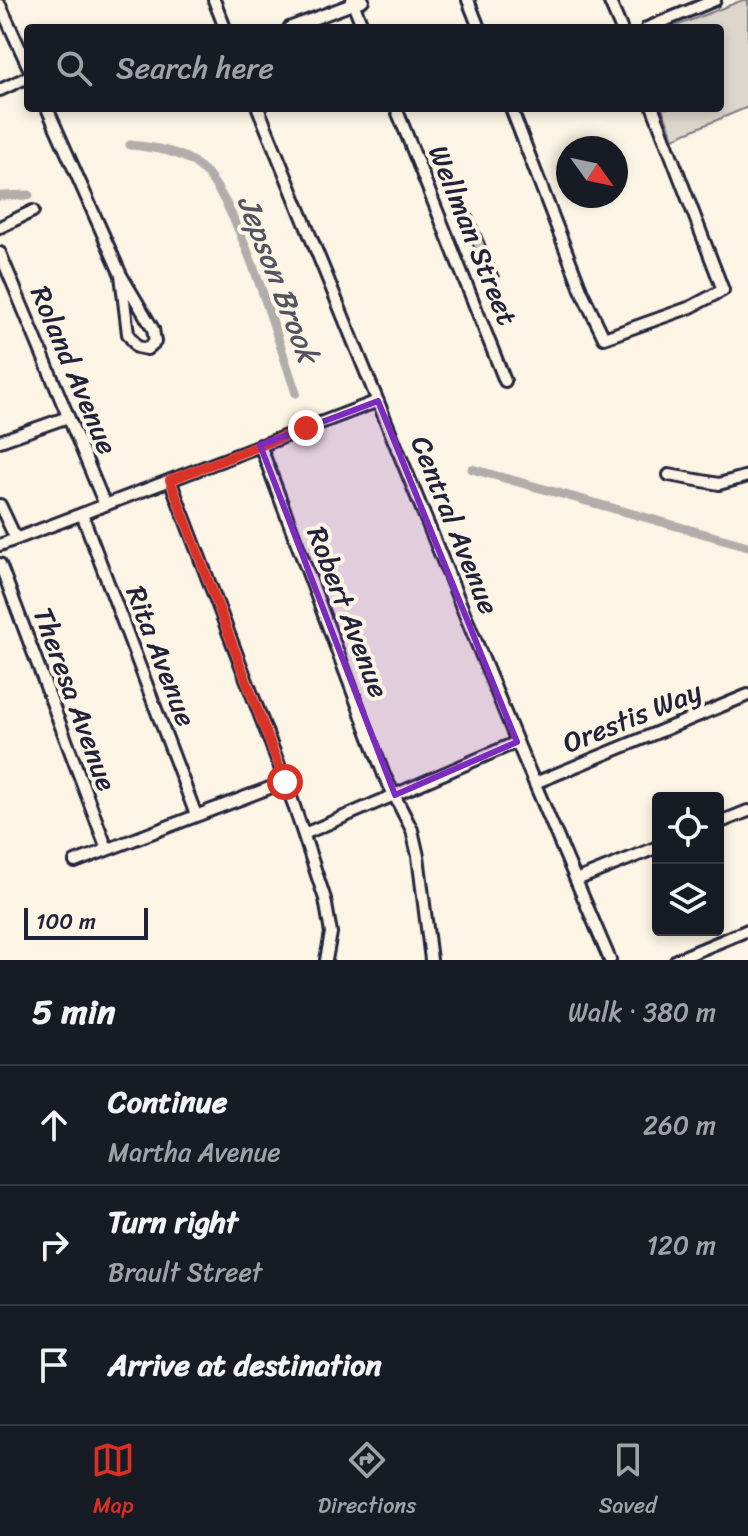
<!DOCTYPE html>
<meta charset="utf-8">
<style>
body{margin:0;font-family:Sriracha,sans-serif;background:#20242c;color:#f1f3f6}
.controls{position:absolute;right:24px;bottom:24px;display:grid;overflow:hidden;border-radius:8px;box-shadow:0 4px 12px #0003}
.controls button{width:72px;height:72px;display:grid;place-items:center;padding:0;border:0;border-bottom:2px solid #363941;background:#171b24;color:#f1f3f6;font:40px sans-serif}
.compass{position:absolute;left:556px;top:136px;width:72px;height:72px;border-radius:50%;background:#171b24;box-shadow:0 4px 12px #0003;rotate:123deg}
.scale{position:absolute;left:24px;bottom:20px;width:124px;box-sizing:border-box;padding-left:8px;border:4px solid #22223b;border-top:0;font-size:22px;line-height:28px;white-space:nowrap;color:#22223b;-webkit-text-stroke:6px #fcf5e5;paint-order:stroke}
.stop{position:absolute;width:24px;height:24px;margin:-18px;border:6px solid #d93025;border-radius:50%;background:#fff}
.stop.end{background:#d93025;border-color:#fff;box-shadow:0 2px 8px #0008}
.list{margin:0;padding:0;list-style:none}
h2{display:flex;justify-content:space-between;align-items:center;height:104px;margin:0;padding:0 32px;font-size:34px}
h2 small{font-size:26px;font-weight:400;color:#9ea1a6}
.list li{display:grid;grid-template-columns:52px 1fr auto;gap:24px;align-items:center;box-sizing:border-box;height:120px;padding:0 32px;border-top:2px solid #363941}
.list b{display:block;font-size:30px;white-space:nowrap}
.list p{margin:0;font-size:26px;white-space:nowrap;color:#9ea1a6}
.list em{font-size:26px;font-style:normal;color:#9ea1a6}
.icon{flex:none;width:44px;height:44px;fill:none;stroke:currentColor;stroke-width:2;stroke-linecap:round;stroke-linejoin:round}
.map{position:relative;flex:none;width:748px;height:960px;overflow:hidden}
.search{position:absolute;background:#171b24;box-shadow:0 4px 12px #0003;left:24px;right:24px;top:24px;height:88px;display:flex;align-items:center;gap:20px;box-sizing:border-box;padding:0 28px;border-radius:8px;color:#9ea1a6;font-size:30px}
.sheet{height:464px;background:#171b24}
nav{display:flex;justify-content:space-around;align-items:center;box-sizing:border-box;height:112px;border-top:2px solid #363941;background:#171b24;font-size:22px;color:#9ea1a6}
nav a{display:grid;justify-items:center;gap:4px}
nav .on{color:#d93025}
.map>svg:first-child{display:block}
</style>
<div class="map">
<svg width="748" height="960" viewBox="0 0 748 960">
<rect width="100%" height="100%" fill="#fcf5e5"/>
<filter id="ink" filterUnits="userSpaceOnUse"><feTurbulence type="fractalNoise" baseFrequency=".0125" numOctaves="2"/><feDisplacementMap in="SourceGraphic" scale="16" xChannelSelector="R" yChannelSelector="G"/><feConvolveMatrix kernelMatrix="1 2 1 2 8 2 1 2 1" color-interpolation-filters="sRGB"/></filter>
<g filter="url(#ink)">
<path fill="#dcd6cc" stroke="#7f7c84" stroke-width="2" d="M743,0H748V107L674,138L662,108H720V28H671Z"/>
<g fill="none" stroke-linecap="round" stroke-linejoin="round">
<path stroke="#b2adab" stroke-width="9" d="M130,145C152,147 182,151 200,167C238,198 278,342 296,393
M0,196L29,195
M472,469L748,546"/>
</g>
<path fill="#c6c1bb" stroke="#22223b" stroke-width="2" d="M467,202L499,277L488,281L457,206Z"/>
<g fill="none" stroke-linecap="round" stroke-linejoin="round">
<g stroke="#22223b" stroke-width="16">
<path id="street" d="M214,0L225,28
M352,0L363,28
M468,0L479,28
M609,0L621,28
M0,5L28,66
M289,28L363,0
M647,28L715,0
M0,90L28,77
M47,108L121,275L153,329L155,342L147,349L137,347L128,334L121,275
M258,108L517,742L610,960
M396,108L505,381
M511,108L582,292L604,338L691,307L723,290L653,108
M0,227L33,211
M0,253L105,505
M0,441L68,417
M260,445L384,775L412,830L418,856L431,960
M669,475L719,484L748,476
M170,480L289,791L325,899L331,933L326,960
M0,505L16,539
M82,514L196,815
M0,545L378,401
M0,564L107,849
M535,783L748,695
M718,823L748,811
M304,834L517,742
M75,862L285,782
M576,880L658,847
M676,960L748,930"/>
</g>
<use href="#street" stroke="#fcf5e5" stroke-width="10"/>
</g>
</g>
<g fill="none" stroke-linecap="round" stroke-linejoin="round" filter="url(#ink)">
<path stroke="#d93025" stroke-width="10" d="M285,782L170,480L306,428"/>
</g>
<path fill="#7b2cbf" fill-opacity="0.2" stroke="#7b2cbf" stroke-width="6" stroke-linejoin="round" d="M378,401L517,742L395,795L260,445Z"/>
<g text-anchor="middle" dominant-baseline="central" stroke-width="8" stroke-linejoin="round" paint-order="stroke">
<g font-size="28" fill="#22223b" stroke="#fcf5e5">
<text transform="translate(473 235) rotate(68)">Wellman Street</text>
<text transform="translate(74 370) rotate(67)">Roland Avenue</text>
<text transform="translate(455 525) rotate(68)">Central Avenue</text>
<text transform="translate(348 612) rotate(69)">Robert Avenue</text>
<text transform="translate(161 656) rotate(69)">Rita Avenue</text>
<text transform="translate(75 699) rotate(70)">Theresa Avenue</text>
<text transform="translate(632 717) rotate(-22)">Orestis Way</text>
</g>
<g font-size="30" font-style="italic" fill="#545362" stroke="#fcf5e5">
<text transform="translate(278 279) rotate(69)">Jepson Brook</text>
</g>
</g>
</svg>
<div class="controls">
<button><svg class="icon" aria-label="locate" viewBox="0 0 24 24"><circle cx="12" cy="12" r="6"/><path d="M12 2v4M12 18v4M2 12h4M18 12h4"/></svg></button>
<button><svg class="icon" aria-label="layers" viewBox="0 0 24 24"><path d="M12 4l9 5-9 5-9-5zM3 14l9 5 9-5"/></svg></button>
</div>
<svg class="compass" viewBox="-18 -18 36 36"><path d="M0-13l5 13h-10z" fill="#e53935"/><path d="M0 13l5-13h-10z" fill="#9ea1a6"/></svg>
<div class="scale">100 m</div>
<div class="stop" style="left:285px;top:782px"></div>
<div class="stop end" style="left:306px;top:428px"></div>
<div class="search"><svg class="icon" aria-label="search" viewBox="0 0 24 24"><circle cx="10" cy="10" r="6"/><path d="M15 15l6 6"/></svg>Search here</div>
</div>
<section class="sheet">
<h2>5 min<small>Walk · 380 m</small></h2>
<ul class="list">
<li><svg class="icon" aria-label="ahead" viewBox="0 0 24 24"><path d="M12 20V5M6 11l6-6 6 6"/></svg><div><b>Continue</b><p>Martha Avenue</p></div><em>260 m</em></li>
<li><svg class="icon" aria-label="right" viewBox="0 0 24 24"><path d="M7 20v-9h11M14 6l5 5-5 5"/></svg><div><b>Turn right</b><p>Brault Street</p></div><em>120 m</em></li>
<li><svg class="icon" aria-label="arrive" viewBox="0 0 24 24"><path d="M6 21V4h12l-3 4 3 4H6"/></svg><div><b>Arrive at destination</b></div></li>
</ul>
</section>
<nav>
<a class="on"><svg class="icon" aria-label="map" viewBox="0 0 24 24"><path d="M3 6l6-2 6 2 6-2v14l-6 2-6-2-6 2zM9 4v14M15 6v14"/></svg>Map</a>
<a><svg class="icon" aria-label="directions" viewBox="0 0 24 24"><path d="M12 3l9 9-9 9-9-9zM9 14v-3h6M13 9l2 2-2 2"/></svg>Directions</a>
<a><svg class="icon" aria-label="saved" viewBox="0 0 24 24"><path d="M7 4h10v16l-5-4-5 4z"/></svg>Saved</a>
</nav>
